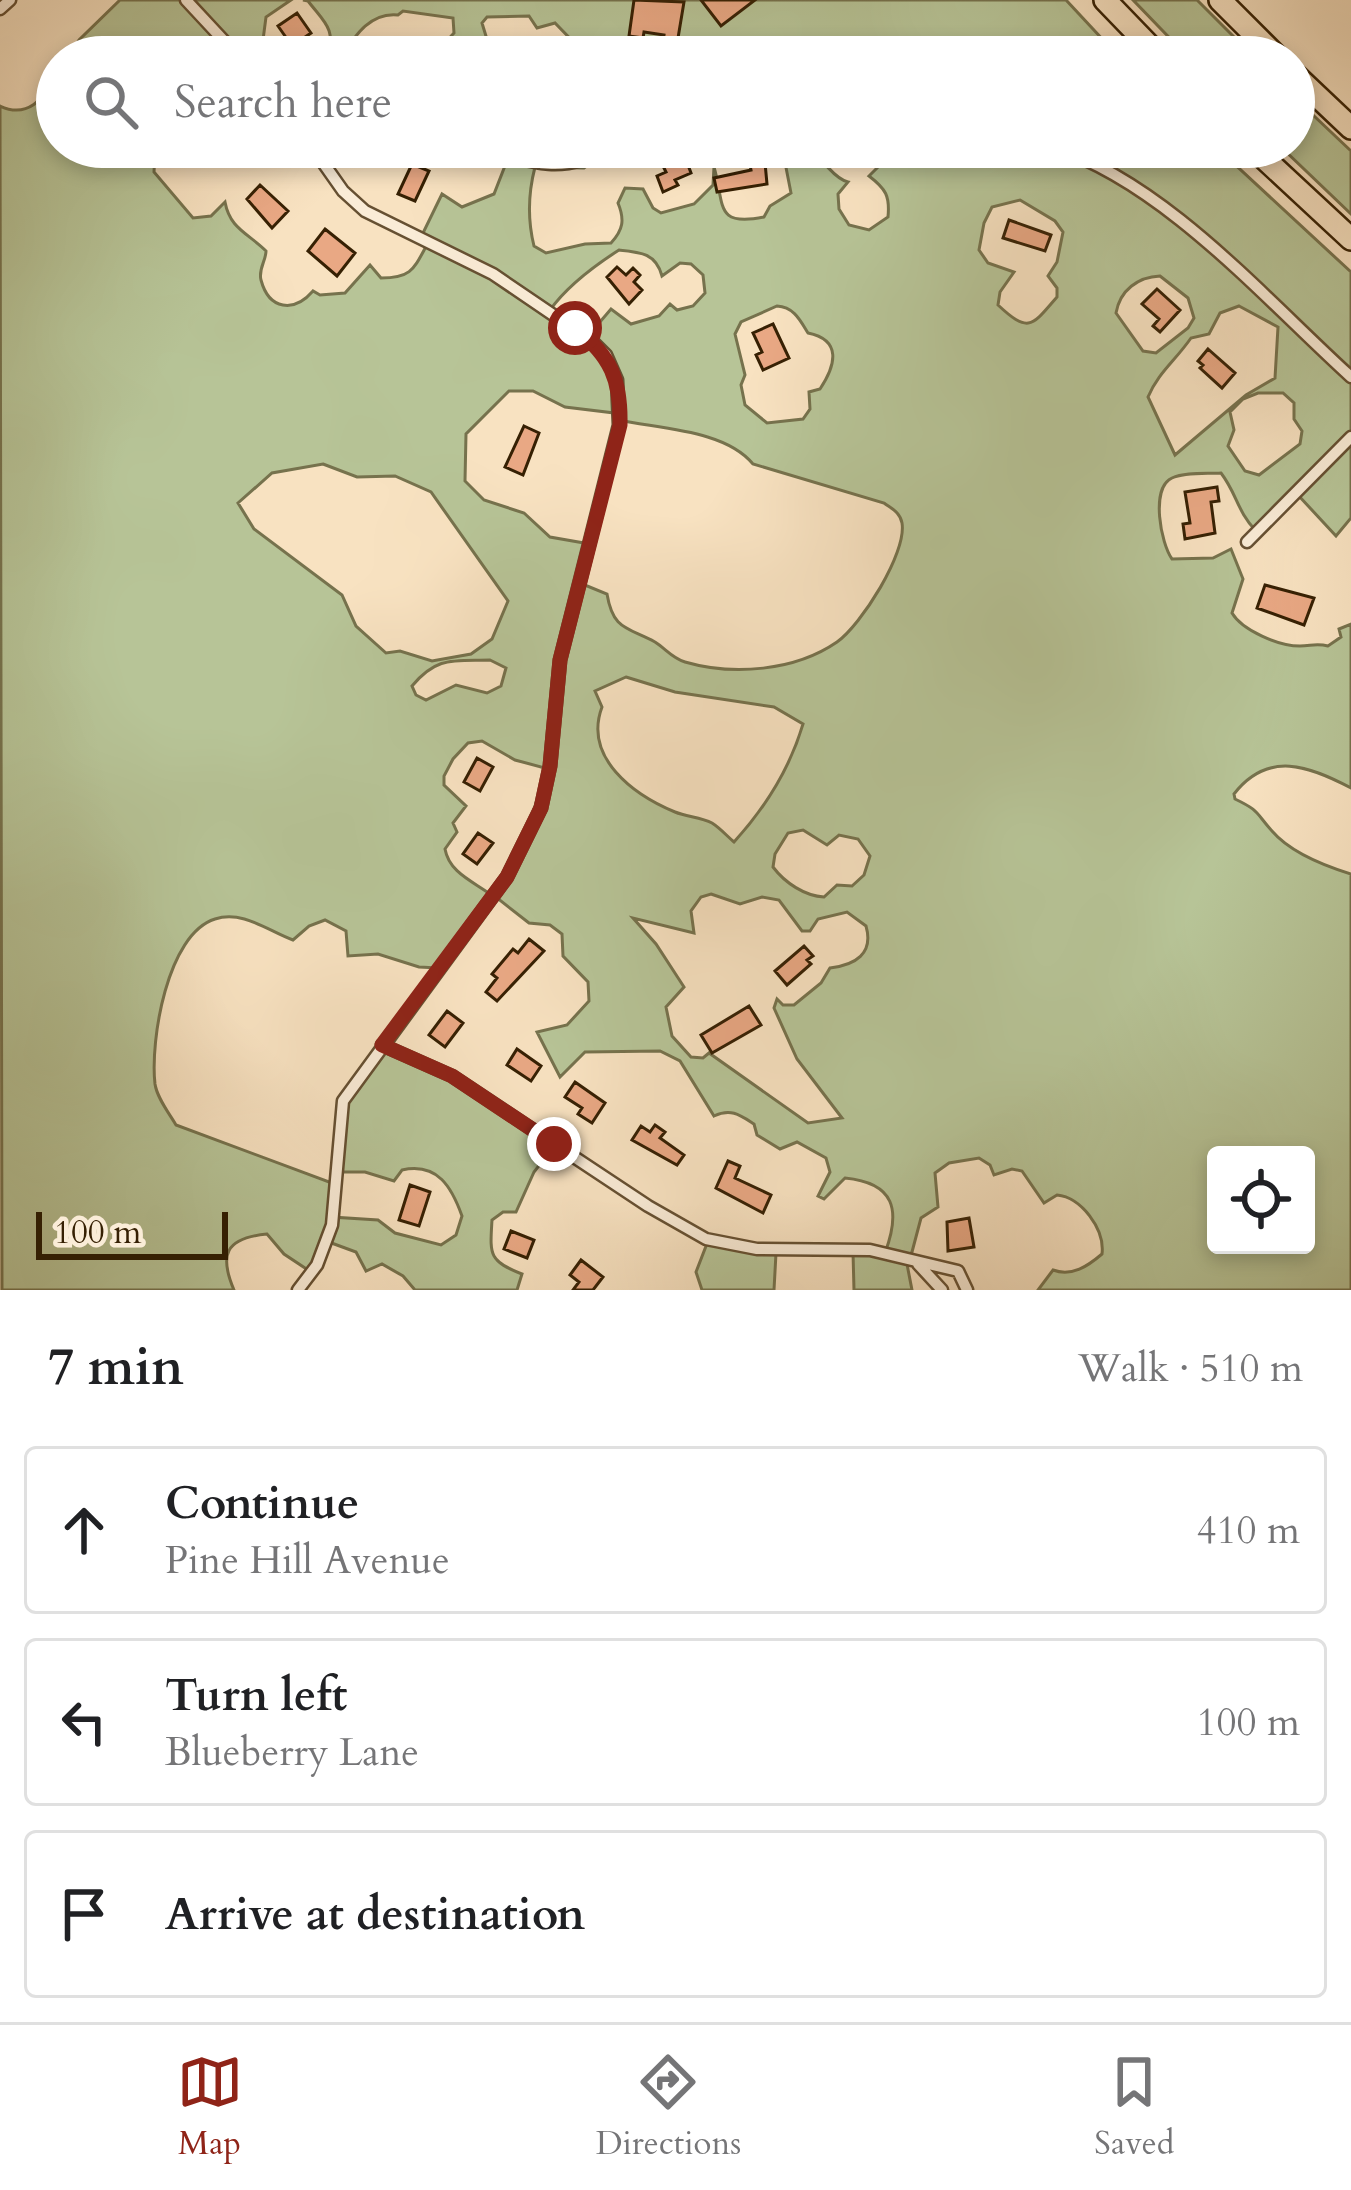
<!DOCTYPE html>
<meta charset="utf-8">
<style>
body{margin:0;font-family:Cardo,serif;background:#f2f2f2;color:#202124}
.controls{position:absolute;right:36px;bottom:36px;display:grid;overflow:hidden;border-radius:12px;box-shadow:0 6px 18px #0003}
.controls button{width:108px;height:108px;display:grid;place-items:center;padding:0;border:0;border-bottom:3px solid #e0e0e0;background:#fff;color:#202124;font:60px sans-serif}
.scale{position:absolute;left:36px;bottom:30px;width:192px;box-sizing:border-box;padding-left:12px;border:6px solid #362003;border-top:0;font-size:33px;line-height:42px;white-space:nowrap;color:#362003;-webkit-text-stroke:9px #faecd7;paint-order:stroke}
.stop{position:absolute;width:36px;height:36px;margin:-27px;border:9px solid #8f2418;border-radius:50%;background:#fff}
.stop.end{background:#8f2418;border-color:#fff;box-shadow:0 3px 12px #0008}
.list{margin:0;padding:0;list-style:none}
h2{display:flex;justify-content:space-between;align-items:center;height:156px;margin:0;padding:0 48px;font-size:51px}
h2 small{font-size:39px;font-weight:400;color:#757577}
.list li{display:grid;grid-template-columns:78px 1fr auto;gap:36px;align-items:center;box-sizing:border-box;height:168px;margin:0 24px 24px;padding:0 24px;border:3px solid #e0e0e0;border-radius:12px}
.list b{display:block;font-size:45px;white-space:nowrap}
.list p{margin:0;font-size:39px;white-space:nowrap;color:#757577}
.list em{font-size:39px;font-style:normal;color:#757577}
.icon{flex:none;width:66px;height:66px;fill:none;stroke:currentColor;stroke-width:2;stroke-linecap:round;stroke-linejoin:round}
.map{position:relative;flex:none;width:1351px;height:1290px;overflow:hidden}
.search{position:absolute;background:#fff;box-shadow:0 6px 18px #0003;left:36px;right:36px;top:36px;height:132px;display:flex;align-items:center;gap:30px;box-sizing:border-box;padding:0 42px;border-radius:66px;color:#757577;font-size:45px}
.sheet{height:732px;background:#fff}
nav{display:flex;justify-content:space-around;align-items:center;box-sizing:border-box;height:168px;border-top:3px solid #e0e0e0;background:#fff;font-size:33px;color:#757577}
nav a{display:grid;justify-items:center;gap:6px}
nav .on{color:#8f2418}
.map>svg:first-child{display:block}
</style>
<div class="map">
<svg width="1351" height="1290" viewBox="0 0 1351 1290">
<rect width="100%" height="100%" fill="#f8e2c1"/>
<filter id="stains"><feTurbulence type="fractalNoise" baseFrequency=".00167" numOctaves="4"/><feColorMatrix values="0 0 0 0 .2 0 0 0 0 .09 0 0 0 0 .02 0 0 0 .5 -.17"/></filter>
<radialGradient id="worn" r=".72"><stop offset=".6" stop-color="#630" stop-opacity="0"/><stop offset="1" stop-color="#630" stop-opacity=".3"/></radialGradient>
<path fill="#b7c497" stroke="#76724d" stroke-width="3" fill-rule="evenodd" d="M120,0H186L193,4L197,0H291L266,17L263,40L243,57L233,53L229,57H69L79,40Z
M303,0H1066L1119,57H588L555,23L537,28L529,16L487,17L482,23L489,46L453,57H401L413,44L439,49L454,33L453,18L403,11L398,15C370,12 355,36 341,57H327C337,29 324,22 308,1Z
M1133,0H1197L1254,57H1188Z
M57,76V147H160L155,152L154,172L193,218L211,216L225,202C230,229 248,233 266,251C266,261 258,269 261,280C269,310 294,313 313,291L320,295L345,293L370,265L381,278C413,278 414,268 429,241L422,235L442,194L462,207L494,194L508,158L482,147H612L584,168L535,167C528,194 527,218 534,246L546,253L585,244L611,243C623,230 625,220 618,203L625,188L643,189L653,208L661,213L694,204L713,185L714,167C725,205 714,227 764,217L770,206L791,193L782,147H814C819,159 836,179 848,182L838,194L839,209L849,225L869,230L888,217C890,196 886,189 869,176L884,161L881,147H1216L1351,272V518L1336,536L1298,495L1256,531C1237,511 1237,494 1221,473C1207,474 1185,472 1172,478C1150,488 1161,544 1172,559L1213,558L1231,549L1243,579L1232,613C1242,630 1278,646 1300,646C1311,646 1316,643 1328,646L1341,637L1339,629L1351,624V788C1309,766 1268,750 1234,794L1235,799C1260,811 1255,812 1272,831C1290,852 1325,866 1351,874V1290H1038L1053,1270C1072,1277 1088,1266 1102,1254C1105,1229 1081,1197 1057,1195L1044,1203L1022,1171L1012,1169L994,1175L990,1165L979,1158L949,1163L935,1173L938,1207L921,1218L912,1252L906,1259L912,1290H854L853,1252L885,1253C901,1210 895,1183 845,1178L824,1199L818,1196L830,1172L826,1158L797,1142L780,1149L757,1135L754,1124C740,1115 731,1108 714,1116L680,1061L660,1051L585,1052L560,1077L537,1032L567,1025L589,1001L588,982L563,956L562,934L550,925L529,923L492,894C517,852 536,816 545,768L515,760L482,741L468,743L453,759L444,776V785L466,806L453,823L457,832L445,849C449,872 472,881 490,894L438,968L419,967L378,954L348,956L346,931L325,920L309,926L293,940C268,931 243,910 215,919C167,934 150,1041 155,1084C157,1098 169,1113 176,1125L332,1183V1217L378,1220L395,1233L441,1245L456,1235L462,1216C452,1188 438,1162 402,1170L394,1181L365,1172H334C342,1112 338,1094 378,1046L450,1076L555,1145L534,1172L516,1212H503L492,1220C490,1254 488,1261 522,1274L517,1290H415L403,1276L382,1264L366,1271L356,1252L326,1241L311,1272L284,1254L267,1234C225,1238 219,1255 234,1290H2L0,106C28,119 43,99 57,76ZM1020,200L1055,221L1063,232L1057,262L1048,276L1057,288V297C1032,326 1029,334 998,305L1000,292L1014,272L988,263L979,250L984,223L992,207ZM619,250C640,252 656,253 662,276L680,263L691,264L703,275L705,293L693,306L677,310L670,304L659,316L631,324L611,309L588,336L550,310C568,285 594,266 619,250ZM1160,276L1188,298L1194,318L1188,328L1156,353L1143,351L1116,313C1120,290 1138,277 1160,276ZM777,306C794,307 800,320 808,333C842,340 836,365 820,389L809,392L810,409L803,419L767,423L745,405L741,385L745,375L735,334L741,322ZM1239,306L1278,327L1275,378L1246,395L1175,455L1148,397C1158,373 1175,361 1191,338L1209,334L1220,313ZM509,391H533L565,407L614,413L618,420C661,429 725,430 753,464L884,503C892,509 900,512 902,523C907,553 861,625 837,642C795,671 733,676 685,662C672,658 666,649 655,642C627,627 613,630 607,594L575,581L584,543L550,537L524,513L484,500L465,481L466,434ZM1258,393H1283L1294,403V419L1302,431L1300,444L1259,475L1245,471L1228,446L1234,430L1230,412L1243,399ZM323,464L357,477L395,476L431,492L508,601L492,639L471,654L432,661L400,651L386,653L356,626L342,595L254,529L238,503L272,473ZM490,660L506,668L501,686L487,693L456,685L426,700L416,695L412,686C437,656 453,661 490,660ZM626,677L675,692L774,707L803,724C790,768 765,808 734,842C727,836 720,828 712,823C701,817 687,817 675,812C634,795 583,758 602,707L595,691ZM803,830L827,845L839,835L858,839L870,856L864,875L852,886L837,885L824,897C805,896 785,883 773,867L775,854L788,833ZM711,894L740,904L762,897L779,900L802,931H810L818,919L847,912L866,926C874,954 855,965 830,968L821,983L794,1005H783L777,999L774,1008L797,1059L842,1118L808,1123L709,1053L703,1058L691,1057L672,1036L666,1007L684,987L656,944L633,918L694,933L691,911L701,897ZM1216,1155H1306V1245H1216Z
M1294,97L1351,151V214L1281,147H1294Z
M708,1241L776,1253L774,1290H702L696,1272Z"/>
<path fill="#e9a884" stroke="#362003" stroke-width="3" d="M634,0L684,2L677,44L663,42L664,35L644,32L643,38L629,36Z
M701,0H755L721,26Z
M297,13L311,33L292,46L278,26Z
M764,152L767,184L717,192L714,178L751,170L748,155Z
M685,157L691,173L675,180L678,185L663,192L657,176L666,172L663,166Z
M412,164L429,171L415,201L398,194Z
M260,185L288,211L272,228L247,199Z
M1009,220L1051,235L1045,251L1003,238Z
M325,229L355,253L337,276L308,251Z
M617,267L626,275L633,268L640,275L634,282L642,290L629,304L607,277Z
M1157,289L1180,310L1160,332L1153,326L1159,319L1142,304Z
M773,324L789,358L763,370L756,355L762,352L753,333Z
M1208,349L1235,373L1222,388L1200,368L1203,365L1198,361Z
M524,426L539,433L523,475L505,467Z
M1217,487L1219,501L1211,502L1215,533L1185,539L1183,524L1190,523L1185,492Z
M1265,585L1314,598L1304,625L1257,608Z
M477,758L493,767L480,791L464,782Z
M478,833L493,843L477,864L463,854Z
M529,939L544,951L497,1001L486,992L497,978L492,974L513,949L518,953Z
M804,946L813,956L807,960L811,964L787,985L775,971Z
M749,1006L761,1025L712,1053L701,1035Z
M447,1011L463,1023L445,1047L429,1035Z
M517,1049L541,1066L531,1081L507,1065Z
M575,1082L605,1103L592,1123L578,1114L582,1108L565,1097Z
M655,1125L665,1132L660,1138L684,1155L677,1165L632,1140L641,1126L650,1132Z
M728,1161L740,1166L735,1178L771,1195L763,1213L716,1188Z
M410,1185L430,1192L419,1226L399,1220Z
M969,1218L974,1247L948,1251L947,1222Z
M511,1231L534,1240L527,1258L504,1249Z
M581,1260L603,1277L593,1290H573L579,1282L570,1275Z"/>
<g fill="none" stroke-linecap="round" stroke-linejoin="round">
<g stroke="#665032" stroke-width="15">
<path id="minor" d="M186,0L239,57
M0,9L10,0
M487,147C532,164 565,175 609,147
M1053,147C1165,183 1265,299 1351,377
M1247,542L1351,437
M382,1045L452,1076L648,1206L706,1239L757,1249L870,1250L958,1271L967,1290
M918,1264L942,1290
M298,1290L317,1265L332,1225L343,1101L507,877L541,808L550,766L560,660L619,425L617,380L606,355L593,342L493,274L365,211L343,191L312,147"/>
</g>
<g stroke="#362003" stroke-width="26">
<path id="motorway" d="M1105,0L1160,57
M1220,0L1277,57
M1294,74L1351,128
M1252,147L1351,239"/>
</g>
<use href="#minor" stroke="#faecd7" stroke-width="10"/>
<use href="#motorway" stroke="#f8e2c1" stroke-width="21"/>
</g>
<g fill="none" stroke-linecap="round" stroke-linejoin="round">
<path stroke="#8f2418" stroke-width="15" d="M554,1144L452,1076L382,1045L507,877L541,808L550,766L560,660L620,425C621,380 611,356 575,328"/>
</g>
<rect width="100%" height="100%" filter="url(#stains)"/>
<rect width="100%" height="100%" fill="url(#worn)"/>
</svg>
<div class="controls">
<button><svg class="icon" aria-label="locate" viewBox="0 0 24 24"><circle cx="12" cy="12" r="6"/><path d="M12 2v4M12 18v4M2 12h4M18 12h4"/></svg></button>
</div>
<div class="scale">100 m</div>
<div class="stop" style="left:575px;top:328px"></div>
<div class="stop end" style="left:554px;top:1144px"></div>
<div class="search"><svg class="icon" aria-label="search" viewBox="0 0 24 24"><circle cx="10" cy="10" r="6"/><path d="M15 15l6 6"/></svg>Search here</div>
</div>
<section class="sheet">
<h2>7 min<small>Walk · 510 m</small></h2>
<ul class="list">
<li><svg class="icon" aria-label="ahead" viewBox="0 0 24 24"><path d="M12 20V5M6 11l6-6 6 6"/></svg><div><b>Continue</b><p>Pine Hill Avenue</p></div><em>410 m</em></li>
<li><svg class="icon" aria-label="left" viewBox="0 0 24 24"><path d="M17 20v-9H6M10 6l-5 5 5 5"/></svg><div><b>Turn left</b><p>Blueberry Lane</p></div><em>100 m</em></li>
<li><svg class="icon" aria-label="arrive" viewBox="0 0 24 24"><path d="M6 21V4h12l-3 4 3 4H6"/></svg><div><b>Arrive at destination</b></div></li>
</ul>
</section>
<nav>
<a class="on"><svg class="icon" aria-label="map" viewBox="0 0 24 24"><path d="M3 6l6-2 6 2 6-2v14l-6 2-6-2-6 2zM9 4v14M15 6v14"/></svg>Map</a>
<a><svg class="icon" aria-label="directions" viewBox="0 0 24 24"><path d="M12 3l9 9-9 9-9-9zM9 14v-3h6M13 9l2 2-2 2"/></svg>Directions</a>
<a><svg class="icon" aria-label="saved" viewBox="0 0 24 24"><path d="M7 4h10v16l-5-4-5 4z"/></svg>Saved</a>
</nav>
